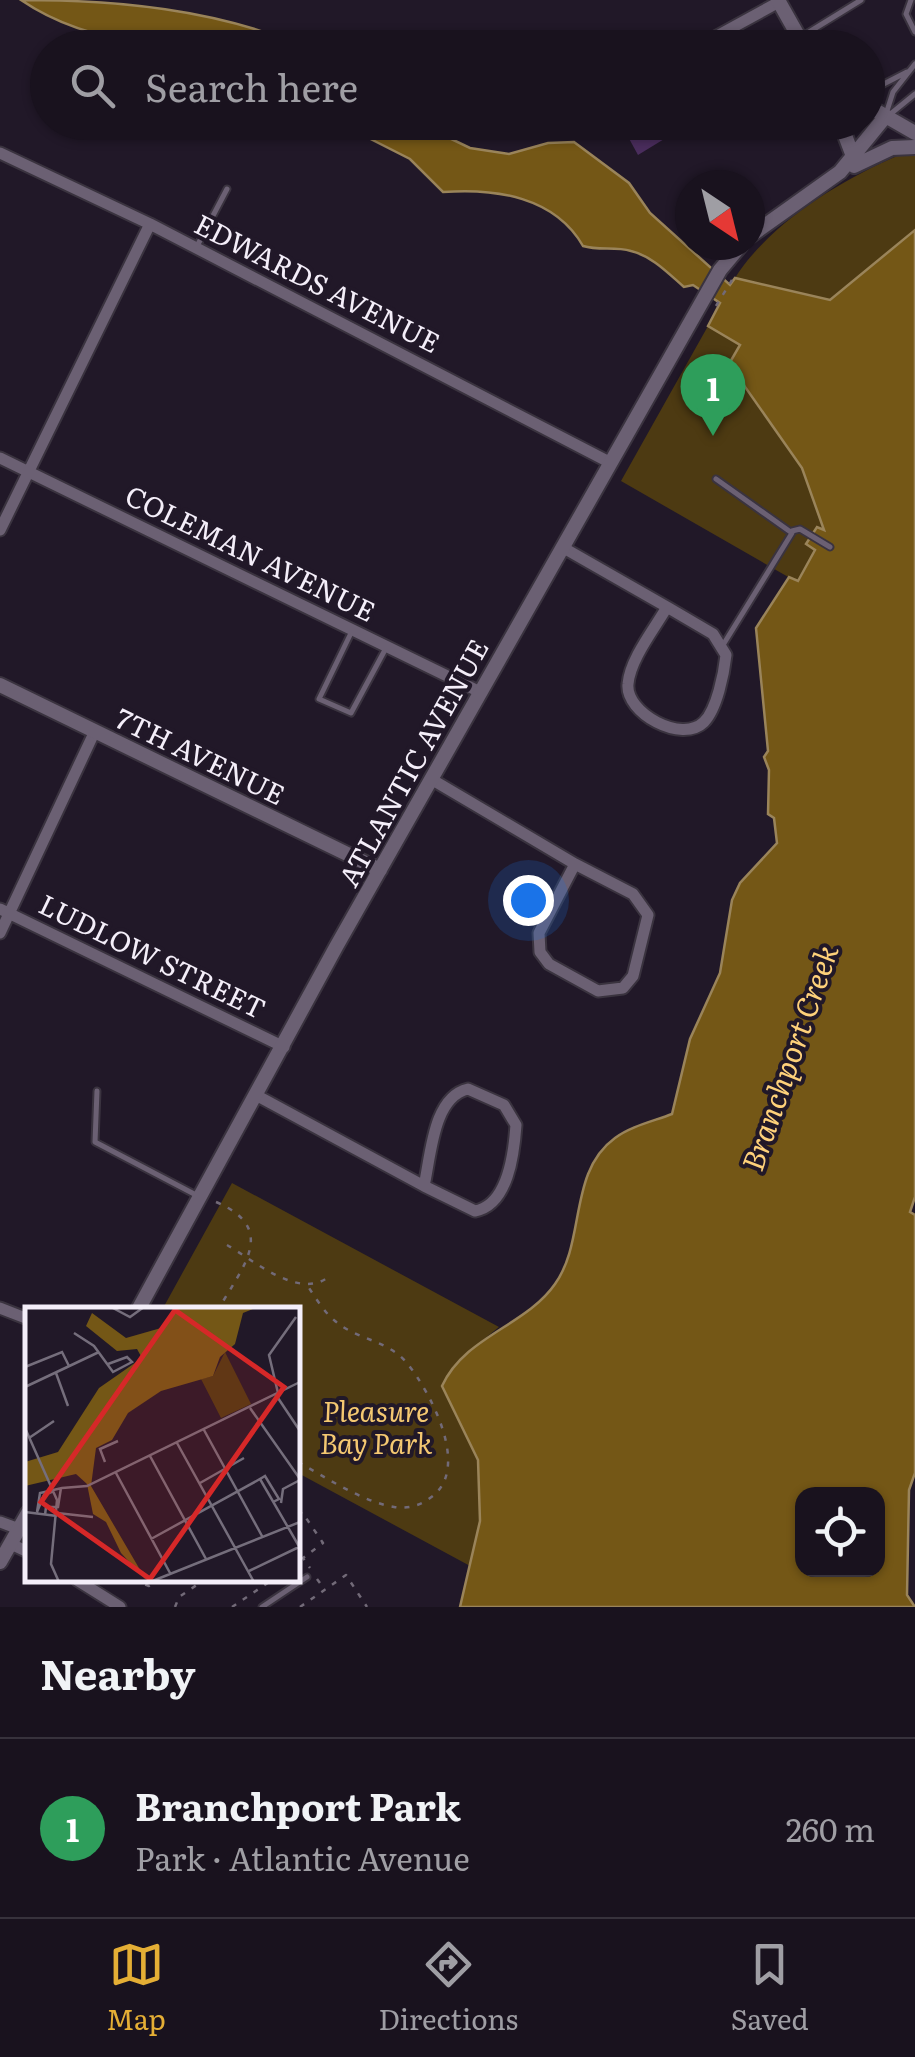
<!DOCTYPE html>
<meta charset="utf-8">
<style>
body{margin:0;font-family:Literata,serif;background:#221b27;color:#f1f3f6}
.controls{position:absolute;right:30px;bottom:30px;display:grid;overflow:hidden;border-radius:20px;box-shadow:0 2px 8px #0004}
.controls button{width:90px;height:90px;display:grid;place-items:center;padding:0;border:0;border-bottom:2px solid #37323c;background:#19121e;color:#f1f3f6;font:50px sans-serif}
.compass{position:absolute;left:675px;top:170px;width:90px;height:90px;border-radius:50%;background:#19121e;box-shadow:0 2px 8px #0004;rotate:145deg}
.you{position:absolute;left:528px;top:900px;width:35px;height:35px;margin:-25px;border:8px solid #fff;border-radius:50%;background:#1a73e8;box-shadow:0 0 0 15px #1a73e833}
.badge{display:grid;place-items:center;width:65px;height:65px;border-radius:50%;background:#e4ae35;color:#fff;font-size:32px;font-weight:700}
.pin{position:absolute;translate:-50% -82px;filter:drop-shadow(0 2px 5px #0008)}
.pin::after{content:'';position:absolute;top:52px;width:35px;height:30px;background:inherit;clip-path:polygon(0 0,100% 0,50% 100%)}
.list{margin:0;padding:0;list-style:none}
h2{display:flex;justify-content:space-between;align-items:center;height:130px;margin:0;padding:0 40px;font-size:42px}
h2 small{font-size:32px;font-weight:400;color:#9f9ea4}
.list li{display:grid;grid-template-columns:65px 1fr auto;gap:30px;align-items:center;box-sizing:border-box;height:180px;padding:0 40px;border-top:2px solid #37323c}
.list b{display:block;font-size:38px;white-space:nowrap}
.list p{margin:0;font-size:32px;white-space:nowrap;color:#9f9ea4}
.list em{font-size:32px;font-style:normal;color:#9f9ea4}
.icon{flex:none;width:55px;height:55px;fill:none;stroke:currentColor;stroke-width:2;stroke-linecap:round;stroke-linejoin:round}
.map{position:relative;flex:none;width:915px;height:1607px;overflow:hidden}
.search{position:absolute;background:#19121e;box-shadow:0 2px 8px #0004;left:30px;right:30px;top:30px;height:110px;display:flex;align-items:center;gap:25px;box-sizing:border-box;padding:0 35px;border-radius:55px;color:#9f9ea4;font-size:38px}
.sheet{height:310px;background:#19121e}
nav{display:flex;justify-content:space-around;align-items:center;box-sizing:border-box;height:140px;border-top:2px solid #37323c;background:#19121e;font-size:28px;color:#9f9ea4}
nav a{display:grid;justify-items:center;gap:5px}
nav .on{color:#e4ae35}
.map>svg:first-child{display:block}
</style>
<div class="map">
<svg width="915" height="1607" viewBox="0 0 915 1607">
<rect width="100%" height="100%" fill="#211828"/>
<path fill="#4d3a12" d="M897,156H915V230L830,300L735,278C769,224 839,181 897,156Z
M708,326L741,346L729,364L802,468L824,531L817,528L806,544L815,550L797,582L621,481Z
M232,1183L499,1327L468,1352L442,1386L478,1460L480,1521L472,1567L298,1473V1310H162Z"/>
<path fill="#745716" stroke="#9a845a" stroke-width="2.5" fill-rule="evenodd" d="M21,0C116,0 216,9 304,47C210,48 103,56 21,0Z
M339,123H418L470,148L509,154L548,143L574,142L629,183L650,213L730,285L735,278L830,300L915,230V1197L910,1212L915,1215V1473L909,1490L907,1595L915,1607H460L480,1521L478,1460L442,1386C465,1336 526,1326 555,1284C586,1241 568,1172 615,1138C631,1126 654,1121 672,1114L690,1039L720,973L732,900L740,883L777,843L774,818L768,814L769,770L764,757L768,751L756,628L789,577L798,581L815,550L806,544L817,527L824,530L802,468L729,364L740,345L708,326L720,303L693,285L684,287C668,273 652,256 631,251C615,246 599,251 583,246C555,197 496,188 443,192L410,159ZM802,1494H878V1570H802Z"/>
<path fill="#4a2d5d" d="M643,122H692L638,155L626,133Z"/>
<g fill="none" stroke-linecap="round" stroke-linejoin="round">
<g stroke="#3a333f" stroke-width="9">
<path id="service" d="M911,0L906,14L915,32
M801,37L861,0
M868,92L907,72
M886,114L893,92L915,64
M888,116L915,94
M196,248L227,189
M716,479L792,533L723,645
M792,531L800,529L830,547
M352,631L319,699L351,713L386,648
M97,1091L95,1142L198,1196
M262,1607L307,1577"/>
</g>
<g stroke="#3a333f" stroke-width="15">
<path id="minor" d="M695,48L779,2
M565,123V122
M0,153L150,224L609,462
M0,458L480,692
M0,530L150,224
M562,547L667,607
M667,607L713,634L726,655C724,673 717,709 704,722C682,744 625,713 628,684C630,659 655,628 667,607Z
M431,779L575,864
M575,864L633,894L648,915L633,976L623,988L598,991L549,964L540,952L539,933Z
M0,909L284,1047
M0,933L95,731
M468,1089L504,1105L516,1125C514,1154 508,1205 475,1211L424,1186C431,1155 433,1097 468,1089Z
M256,1095L424,1186
M0,1308L28,1319
M0,1522L19,1529
M11,1544L28,1552
M77,1580L120,1607"/>
</g>
<g stroke="#3a333f" stroke-width="18">
<path id="tertiary" d="M778,0L805,48
M868,106L915,133
M840,122L854,159
M854,166L892,148L915,147
M750,236L840,172L885,117
M0,685L380,870
M138,1310L336,947L720,270L741,245
M0,1562L28,1513"/>
</g>
<path stroke="#726a78" stroke-width="2.5" stroke-dasharray="5 8" stroke-linecap="butt" d="M716,306L732,280
M216,1202C279,1229 242,1267 218,1310
M227,1245C255,1261 301,1302 331,1275
M298,1462C325,1477 363,1502 394,1507C406,1509 420,1506 430,1498C472,1470 431,1393 407,1363C388,1340 357,1340 335,1321C324,1312 315,1297 307,1285
M298,1515L302,1512L323,1543L303,1558L310,1568
M317,1579L325,1590
M133,1580L149,1586L160,1580
M175,1607L179,1597L204,1580
M232,1607L272,1580
M300,1607L346,1575L367,1607"/>
<use href="#service" stroke="#6b6073" stroke-width="5"/>
<use href="#minor" stroke="#6b6073" stroke-width="11"/>
<use href="#tertiary" stroke="#6b6073" stroke-width="14"/>
</g>
<g text-anchor="middle" dominant-baseline="central" stroke-width="8" stroke-linejoin="round" paint-order="stroke">
<g font-size="28" fill="#f4eef9" stroke="#211828">
<text transform="translate(318 282) rotate(27)">EDWARDS AVENUE</text>
<text transform="translate(251 552) rotate(26)">COLEMAN AVENUE</text>
<text transform="translate(201 755) rotate(26)">7TH AVENUE</text>
<text transform="translate(412 762) rotate(-61)">ATLANTIC AVENUE</text>
<text transform="translate(153 955) rotate(26)">LUDLOW STREET</text>
</g>
<g font-size="28" font-style="italic" fill="#f4c871" stroke="#211828">
<text x="376" y="1410">Pleasure<tspan x="376" dy="32">Bay Park</tspan></text>
</g>
<g font-size="30" font-style="italic" fill="#fed17a" stroke="#211828">
<text transform="translate(788 1057) rotate(-71)">Branchport Creek</text>
</g>
</g>
<g transform="translate(25 1307)">
<rect width="275" height="275" fill="#211828"/>
<path d="M200,45L226,97L196,111L176,72L188,69Z" fill="#4d3a12"/>
<path d="M153,0H233L218,6L210,37L195,50L188,69L136,84L103,106L87,133L71,141L66,179L121,273L96,246L81,215L68,207L62,177L51,167L0,179V155L33,145L74,81L117,51L112,42L92,44L61,19L67,6L101,31L136,21Z" fill="#745716"/>
<path fill="none" stroke="#756e7c" stroke-width="2.5" d="M86,0L105,10L119,0M49,26L69,39L88,65L107,55L102,50L83,57M0,60L37,45L44,59M31,66L43,99M0,80L74,45M253,86L244,48L271,10M251,88L275,124M225,101L275,172M0,121L32,193L26,257L34,275M179,123L237,229M4,131L29,114M152,136L229,275M125,149L181,252M80,155L75,142L93,134M91,166L145,266M235,172L240,169L254,192L248,195M175,176L219,151M29,184L19,188L12,205L15,186L37,181L62,179L275,75M256,196L258,182L275,173M0,205L32,209M32,206L68,210M20,208L21,200H33L36,181M126,232L235,172L275,241M224,264L274,240M125,275L275,215"/>
<path fill="#d62828" fill-opacity="0.15" stroke="#d62828" stroke-width="5" d="M150,3L259,80L125,272L16,195Z"/>
<rect width="275" height="275" fill="none" stroke="#f4eef9" stroke-width="5"/>
</g>
</svg>
<div class="controls">
<button><svg class="icon" aria-label="locate" viewBox="0 0 24 24"><circle cx="12" cy="12" r="6"/><path d="M12 2v4M12 18v4M2 12h4M18 12h4"/></svg></button>
</div>
<svg class="compass" viewBox="-18 -18 36 36"><path d="M0-13l5 13h-10z" fill="#e53935"/><path d="M0 13l5-13h-10z" fill="#9f9ea4"/></svg>
<div class="you"></div>
<div class="pin badge" style="left:713px;top:436px;background:#2e9e5b">1</div>
<div class="search"><svg class="icon" aria-label="search" viewBox="0 0 24 24"><circle cx="10" cy="10" r="6"/><path d="M15 15l6 6"/></svg>Search here</div>
</div>
<section class="sheet">
<h2>Nearby<small></small></h2>
<ul class="list">
<li><span class="badge" style="background:#2e9e5b">1</span><div><b>Branchport Park</b><p>Park · Atlantic Avenue</p></div><em>260 m</em></li>
</ul>
</section>
<nav>
<a class="on"><svg class="icon" aria-label="map" viewBox="0 0 24 24"><path d="M3 6l6-2 6 2 6-2v14l-6 2-6-2-6 2zM9 4v14M15 6v14"/></svg>Map</a>
<a><svg class="icon" aria-label="directions" viewBox="0 0 24 24"><path d="M12 3l9 9-9 9-9-9zM9 14v-3h6M13 9l2 2-2 2"/></svg>Directions</a>
<a><svg class="icon" aria-label="saved" viewBox="0 0 24 24"><path d="M7 4h10v16l-5-4-5 4z"/></svg>Saved</a>
</nav>
